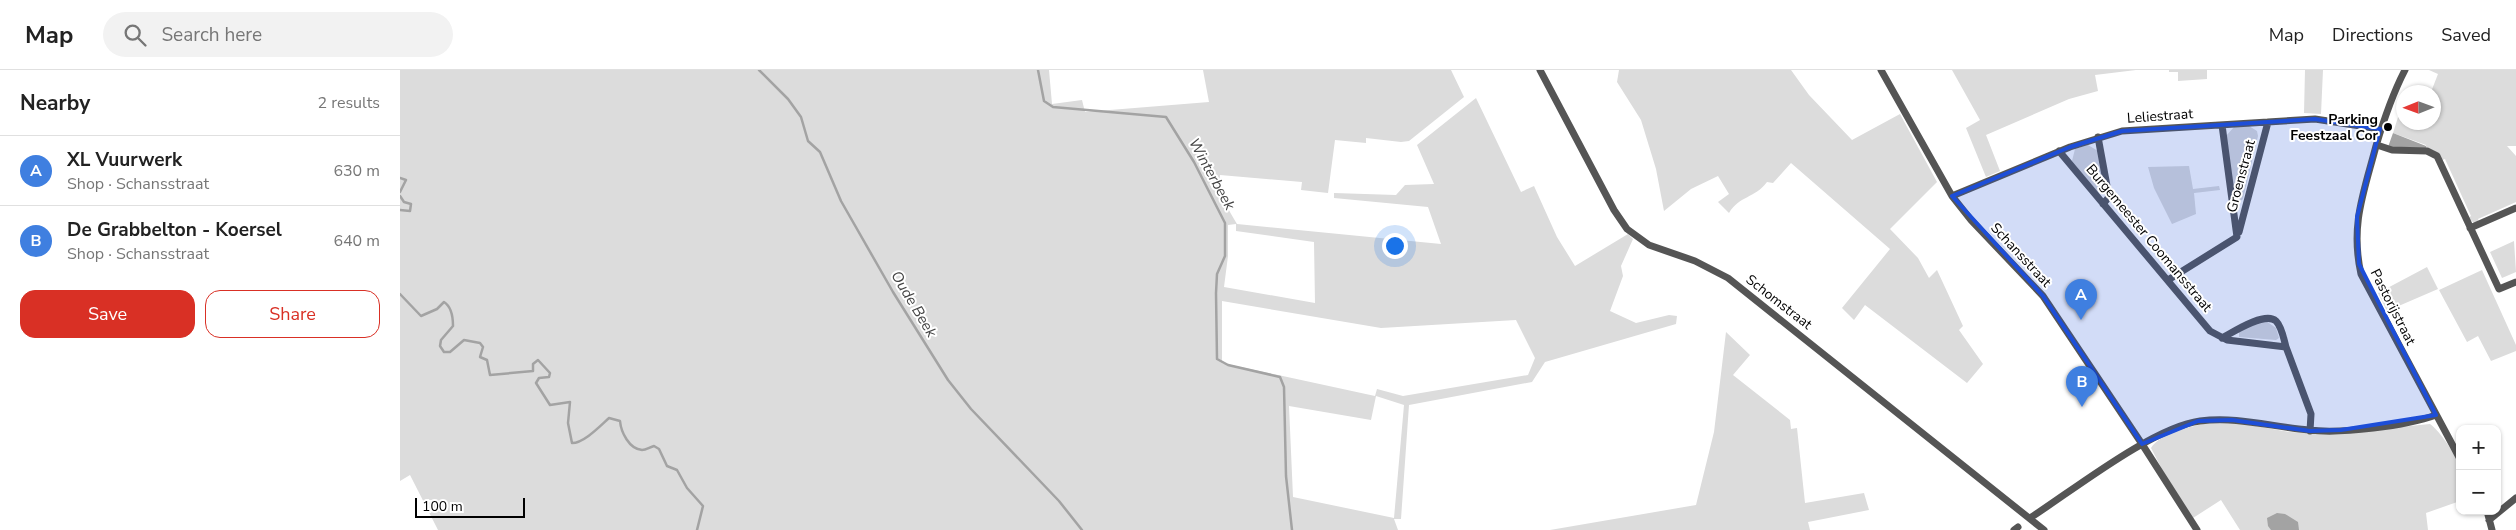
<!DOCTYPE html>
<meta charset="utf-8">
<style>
body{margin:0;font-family:"Nunito Sans",sans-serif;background:#f2f2f2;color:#222}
.controls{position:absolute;right:15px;bottom:15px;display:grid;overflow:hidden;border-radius:10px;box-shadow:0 1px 4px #0004}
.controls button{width:45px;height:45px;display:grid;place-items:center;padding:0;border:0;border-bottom:1px solid #e0e0e0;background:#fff;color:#222;font:25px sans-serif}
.compass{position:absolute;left:1996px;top:15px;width:45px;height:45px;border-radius:50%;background:#fff;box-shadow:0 1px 4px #0004;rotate:269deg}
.scale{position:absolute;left:15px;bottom:12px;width:110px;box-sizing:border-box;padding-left:5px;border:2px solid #000;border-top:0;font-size:14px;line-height:18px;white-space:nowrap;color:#000;-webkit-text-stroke:4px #fff;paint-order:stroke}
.you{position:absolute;left:994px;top:175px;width:18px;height:18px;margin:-12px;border:4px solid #fff;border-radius:50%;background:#1a73e8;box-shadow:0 0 0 8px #1a73e833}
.badge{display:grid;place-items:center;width:32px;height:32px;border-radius:50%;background:#d93025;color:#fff;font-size:16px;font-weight:700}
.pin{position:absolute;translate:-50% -41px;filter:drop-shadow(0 1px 2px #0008)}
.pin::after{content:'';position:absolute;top:26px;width:18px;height:15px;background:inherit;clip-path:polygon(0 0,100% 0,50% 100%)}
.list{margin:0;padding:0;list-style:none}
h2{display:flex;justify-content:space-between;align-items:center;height:65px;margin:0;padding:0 20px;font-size:21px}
h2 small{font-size:16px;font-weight:400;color:#767676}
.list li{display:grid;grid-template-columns:32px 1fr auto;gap:15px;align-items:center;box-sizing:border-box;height:70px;padding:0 20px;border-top:1px solid #e0e0e0}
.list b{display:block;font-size:19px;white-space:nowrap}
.list p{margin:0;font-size:16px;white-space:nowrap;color:#767676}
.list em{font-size:16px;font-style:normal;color:#767676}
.actions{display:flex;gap:10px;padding:15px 20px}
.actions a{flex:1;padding:11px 0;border:1px solid #d93025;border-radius:15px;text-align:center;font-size:18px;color:#d93025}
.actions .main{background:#d93025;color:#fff}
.icon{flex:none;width:28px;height:28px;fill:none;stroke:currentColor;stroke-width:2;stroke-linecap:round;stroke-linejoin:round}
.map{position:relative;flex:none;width:2116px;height:460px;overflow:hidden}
header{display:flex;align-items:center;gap:30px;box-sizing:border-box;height:70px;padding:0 25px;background:#fff;border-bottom:1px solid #e0e0e0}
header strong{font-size:24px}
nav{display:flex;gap:28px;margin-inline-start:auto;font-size:18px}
.search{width:350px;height:45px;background:#f2f2f2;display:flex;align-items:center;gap:12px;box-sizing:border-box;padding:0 18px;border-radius:28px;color:#767676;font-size:19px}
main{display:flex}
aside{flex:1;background:#fff}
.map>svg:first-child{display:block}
</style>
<header>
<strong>Map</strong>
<div class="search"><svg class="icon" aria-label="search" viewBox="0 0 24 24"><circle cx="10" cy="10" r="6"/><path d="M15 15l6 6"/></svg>Search here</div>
<nav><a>Map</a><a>Directions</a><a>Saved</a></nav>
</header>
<main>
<aside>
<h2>Nearby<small>2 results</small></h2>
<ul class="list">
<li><span class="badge" style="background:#3f7fe0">A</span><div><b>XL Vuurwerk</b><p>Shop · Schansstraat</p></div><em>630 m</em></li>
<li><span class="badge" style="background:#3f7fe0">B</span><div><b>De Grabbelton - Koersel</b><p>Shop · Schansstraat</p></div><em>640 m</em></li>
</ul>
<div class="actions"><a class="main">Save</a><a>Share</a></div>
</aside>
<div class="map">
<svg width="2116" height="460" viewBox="0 0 2116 460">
<rect width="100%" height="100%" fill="#fff"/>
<path fill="#dcdcdc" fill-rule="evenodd" d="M0,0H649L652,34L682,30L685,42L809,32L803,0H1051L1064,27L1009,71L1001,72L966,68V73L935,70L928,123L901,120L902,112L820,105C818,124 828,138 837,154L1041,174L1028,137L934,128V123L996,125L1005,115L1034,114L1017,75L1076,28L1121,122L1134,116L1157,167L1175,196L1228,164L1233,169L1221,196L1223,206L1210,241L1236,253L1269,245L1277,246L1276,254L1145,292L1132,312L1009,335L1001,449H994L998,460H38L10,405L0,411ZM836,154V161L914,172L915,233L824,217L828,186V155ZM822,231L981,258L1116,250L1135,288L1128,305L1003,326L977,319L975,326L822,293ZM976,326L1004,335L994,448L893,427L889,336L971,350Z
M1219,0H1391L1409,25L1452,70L1500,44L1537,112L1490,159L1518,188L1529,208L1537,200L1563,256L1559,260L1583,294L1567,313L1465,235L1454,250L1442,238L1490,179L1391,93L1373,113L1367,112C1354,129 1340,125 1329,143L1318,132L1329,124L1318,106L1291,119L1264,141L1256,99L1241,50L1217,12Z
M1552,0H1736L1695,5L1698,21L1669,29L1586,65L1600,101L1586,107L1566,58L1580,50Z
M1769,0H1807V9L1778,11V2H1769Z
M1905,0H1923L1921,44L1904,43Z
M2029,0H2116V76H2107L2116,86V132L2078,149L2079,152L2074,153L2068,148L2071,146L2045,89L2042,90L2033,80L2026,79V75L1993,63L1999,44L2003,45L2004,52H2034V22H2031L2038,4Z
M1849,56L1857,61L1858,66L1843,129L1839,132L1834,128L1826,66L1834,57Z
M1688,75L1698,81L1705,124L1698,123L1672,91L1675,79Z
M1789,96L1793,119L1819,116L1820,120L1794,123L1796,144L1772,154L1754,118L1748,97Z
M2114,171L2116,202L2102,208L2090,182Z
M2027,197L2038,219L1987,241L1978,223Z
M2082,200L2116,275V281L2091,291L2078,266L2067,272L2039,220Z
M1866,251L1876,258L1879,268L1876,270L1839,267V262L1854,253Z
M1326,262L1350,285L1333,305L1390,350L1391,359L1397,358L1405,433L1464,423L1469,440L1408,452L1410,460H1150L1296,435L1314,362Z
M1810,353L1844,354L1889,362L1929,364L2030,354C2040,361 2058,387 2060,400C2061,409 2060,421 2060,431L2026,443L2028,460H1840L1821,430L1793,448L1764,403L1751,378C1760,363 1794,355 1810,353Z"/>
<path fill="#a3a3a3" d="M1993,63L2026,76V79L1988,77Z
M1877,443L1885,444L1898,452L1899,460H1871L1868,456L1867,448Z"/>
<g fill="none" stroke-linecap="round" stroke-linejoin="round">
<path stroke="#a3a3a3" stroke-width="2.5" d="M359,0L388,29L401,47L408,71L420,82L441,131L493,222L548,310L571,339L659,431L682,460
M638,0L644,31L653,37L766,47L794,92L825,153V186L817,204L816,223L817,289L828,295L880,307L884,317L886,406L892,460
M0,108L6,110L0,122
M0,126L4,132L11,134L10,141L0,140
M0,224L21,246L37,239L44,232C52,237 53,247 53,256L41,270L40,276L44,282H50L64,270L80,273L83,277L80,287L87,290L90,305L133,301V294L138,290L150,303L149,307L139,308L136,313L150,335L170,332L168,353L172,373C184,373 200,356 209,348L220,351C221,362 229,379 242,380C246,380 250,377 254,376L259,379L267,396L277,400L287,418L303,436L297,460"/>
<path stroke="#555" stroke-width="7" d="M1140,0L1214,140L1227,159L1249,175L1295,191L1328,208L1644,460
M1481,0L1552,126L1571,150L1643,226L1742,374L1797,460
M2005,0C1992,25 1984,49 1976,76C1964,122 1950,155 1961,204L2060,389
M1698,67L1709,127L1703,134
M1977,75L1992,80L2027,81L2037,86L2099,219L2116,212
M1659,81L1810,261L1827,270L1886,277L1911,344L1910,361
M1552,126L1670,77L1722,61L1915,49L1980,59
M2070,158L2116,138
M1839,162L1868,52
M1768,210L1837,167L1822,55
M1822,268C1833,262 1865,241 1876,251C1882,257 1884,270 1886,277
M2087,441L2092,460
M1630,448C1672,421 1753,357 1800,351C1837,346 1872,357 1909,360C1941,364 2006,356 2036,345
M2089,450L2116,428
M1614,460L1618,457"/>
</g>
<path fill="#1d4ed8" fill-opacity="0.2" stroke="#1d4ed8" stroke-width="4" stroke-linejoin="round" d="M1915,49L1980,59L1957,147L1959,194L2036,345L1941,360L1910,361L1832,350L1798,351L1742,374L1643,226L1552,126L1670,77L1722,61Z"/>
<circle fill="#000" stroke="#fff" stroke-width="2" cx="1988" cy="57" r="5"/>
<g text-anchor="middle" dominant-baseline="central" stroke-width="4" stroke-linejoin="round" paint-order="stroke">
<g font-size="14" fill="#000" stroke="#fff">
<text transform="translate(1760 46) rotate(-4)">Leliestraat</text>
<text transform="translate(1841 106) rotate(-75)">Groenstraat</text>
<text transform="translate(1749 168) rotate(50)">Burgemeester Coomansstraat</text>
<text transform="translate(1621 185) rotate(47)">Schansstraat</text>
<text transform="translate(1379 232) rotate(38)">Schomstraat</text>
<text transform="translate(1993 237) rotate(63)">Pastorijstraat</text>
</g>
<g font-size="14" font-weight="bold" fill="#000" stroke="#fff" text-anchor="end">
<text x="1978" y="49">Parking<tspan x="1978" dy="16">Feestzaal Cor</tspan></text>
</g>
<g font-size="15" font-style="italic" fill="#444" stroke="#fff">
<text transform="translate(812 104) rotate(61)">Winterbeek</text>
<text transform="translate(514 234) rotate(59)">Oude Beek</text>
</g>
</g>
</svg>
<div class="controls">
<button>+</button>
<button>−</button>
</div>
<svg class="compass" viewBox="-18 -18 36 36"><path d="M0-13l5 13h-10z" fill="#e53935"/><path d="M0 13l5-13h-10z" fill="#767676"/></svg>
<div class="scale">100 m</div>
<div class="you"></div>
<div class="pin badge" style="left:1681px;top:250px;background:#3f7fe0">A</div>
<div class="pin badge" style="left:1682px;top:337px;background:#3f7fe0">B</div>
</div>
</main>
